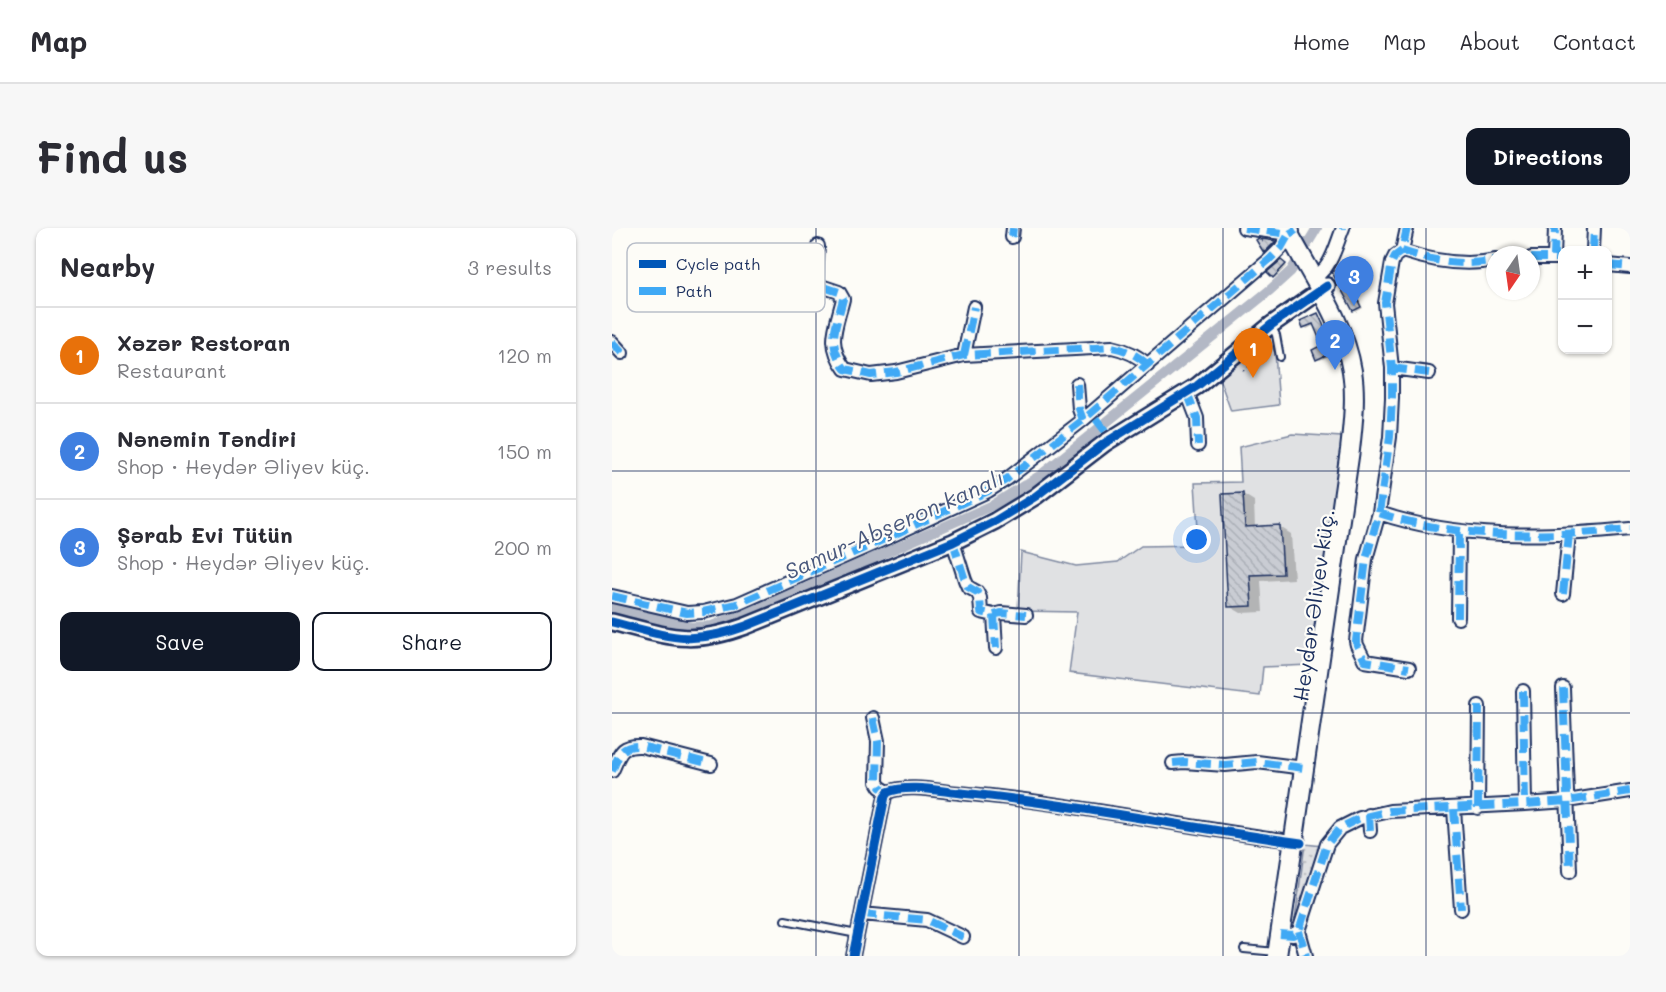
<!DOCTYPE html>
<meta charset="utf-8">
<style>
body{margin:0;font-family:Mali,sans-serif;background:#f7f7f7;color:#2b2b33}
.controls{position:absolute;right:18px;top:18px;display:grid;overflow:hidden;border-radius:12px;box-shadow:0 2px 4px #0004}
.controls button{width:54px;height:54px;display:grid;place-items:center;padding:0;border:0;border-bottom:2px solid #e1e1e2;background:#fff;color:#2b2b33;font:30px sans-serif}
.compass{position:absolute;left:874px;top:18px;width:54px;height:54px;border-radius:50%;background:#fff;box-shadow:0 2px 4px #0004;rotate:193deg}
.you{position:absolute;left:585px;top:312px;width:21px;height:21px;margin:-15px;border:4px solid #fff;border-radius:50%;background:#1a73e8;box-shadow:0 0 0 9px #1a73e833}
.badge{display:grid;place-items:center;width:39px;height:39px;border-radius:50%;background:#111827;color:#fff;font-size:20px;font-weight:700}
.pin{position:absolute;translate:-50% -50px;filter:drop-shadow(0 2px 3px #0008)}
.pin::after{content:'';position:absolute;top:32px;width:21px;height:18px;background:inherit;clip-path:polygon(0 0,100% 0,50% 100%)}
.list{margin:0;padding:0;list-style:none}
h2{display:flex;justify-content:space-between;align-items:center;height:78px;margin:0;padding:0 24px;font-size:26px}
h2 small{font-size:20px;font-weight:400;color:#7c7c81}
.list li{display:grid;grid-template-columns:39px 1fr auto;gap:18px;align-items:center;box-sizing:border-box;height:96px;padding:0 24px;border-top:2px solid #e1e1e2}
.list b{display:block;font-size:22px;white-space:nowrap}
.list p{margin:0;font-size:20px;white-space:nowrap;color:#7c7c81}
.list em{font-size:20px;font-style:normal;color:#7c7c81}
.actions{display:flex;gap:12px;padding:18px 24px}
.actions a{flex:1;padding:14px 0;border:2px solid #111827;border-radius:12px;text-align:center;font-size:21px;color:#111827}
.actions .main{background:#111827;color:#fff}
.map{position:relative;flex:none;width:1018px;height:728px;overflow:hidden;border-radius:12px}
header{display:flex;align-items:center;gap:36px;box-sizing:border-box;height:84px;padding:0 30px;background:#fff;border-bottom:2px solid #e1e1e2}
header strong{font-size:28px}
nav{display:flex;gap:33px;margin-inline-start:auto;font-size:21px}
.intro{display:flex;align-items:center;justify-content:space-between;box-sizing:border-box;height:144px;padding:0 36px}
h1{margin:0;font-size:42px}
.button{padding:15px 27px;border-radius:12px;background:#111827;color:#fff;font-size:21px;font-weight:700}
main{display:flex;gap:36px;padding:0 36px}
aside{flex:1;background:#fff;border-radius:12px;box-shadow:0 2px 4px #0004}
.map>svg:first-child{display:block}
</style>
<header>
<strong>Map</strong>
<nav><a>Home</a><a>Map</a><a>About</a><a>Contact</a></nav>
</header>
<div class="intro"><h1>Find us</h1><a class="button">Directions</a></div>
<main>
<aside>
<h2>Nearby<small>3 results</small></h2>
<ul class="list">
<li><span class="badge" style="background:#e8710a">1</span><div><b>Xəzər Restoran</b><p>Restaurant</p></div><em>120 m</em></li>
<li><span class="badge" style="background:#3f7fe0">2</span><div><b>Nənəmin Təndiri</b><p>Shop · Heydər Əliyev küç.</p></div><em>150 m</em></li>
<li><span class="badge" style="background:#3f7fe0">3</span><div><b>Şərab Evi Tütün</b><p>Shop · Heydər Əliyev küç.</p></div><em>200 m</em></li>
</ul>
<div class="actions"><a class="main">Save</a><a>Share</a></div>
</aside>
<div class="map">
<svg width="1018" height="728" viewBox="0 0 1018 728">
<defs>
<pattern id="grass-dots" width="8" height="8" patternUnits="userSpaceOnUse" patternTransform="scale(1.5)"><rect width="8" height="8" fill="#e0e1e3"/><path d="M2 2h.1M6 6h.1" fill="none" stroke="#c0c1c5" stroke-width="1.8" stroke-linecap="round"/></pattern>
<pattern id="building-back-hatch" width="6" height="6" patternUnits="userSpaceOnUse" patternTransform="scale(1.5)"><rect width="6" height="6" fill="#c9ccd3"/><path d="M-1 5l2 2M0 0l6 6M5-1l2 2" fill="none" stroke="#acb0b8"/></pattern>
</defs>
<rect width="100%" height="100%" fill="#fdfcf7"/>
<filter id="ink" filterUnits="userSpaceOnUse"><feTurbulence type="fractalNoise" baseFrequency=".0167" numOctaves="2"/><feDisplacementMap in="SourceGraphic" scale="12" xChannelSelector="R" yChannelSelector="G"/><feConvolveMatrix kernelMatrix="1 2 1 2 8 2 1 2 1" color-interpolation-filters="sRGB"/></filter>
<g filter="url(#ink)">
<path fill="url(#grass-dots)" stroke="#7e88a0" stroke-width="1.5" d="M693,616L710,618L686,701L682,700Z"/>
<path fill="#e0e1e3" stroke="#7e88a0" stroke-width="1.5" d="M657,111L663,125L667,177L619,183L607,150Z
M680,206L730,209L698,437L651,439L648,468L457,445L465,384L406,383L409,324L464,338L506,334L529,318L587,317L583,255L629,254L627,219Z"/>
<path fill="#0003" d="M646,12L651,15L652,12L665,15L655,25Z
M671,35L675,38L663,50L661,49Z
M728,42L738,57L745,53L752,63L744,67L751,80L744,84L742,82Z
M706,87L724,125L708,132L705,131L712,118L703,97L695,101L690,94Z
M631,266L642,273L643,300L668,299L679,306L682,351L649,353L651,384L629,385L617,378Z"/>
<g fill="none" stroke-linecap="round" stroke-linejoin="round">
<path stroke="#b3b8c5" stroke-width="10" d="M0,380L80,399L100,398L194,360L381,277L429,247L658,62L679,43L705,0"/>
</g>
<path fill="url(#building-back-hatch)" stroke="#1b2f5e" stroke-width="1.5" d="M647,10L650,13V11L664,13L652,25L644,12Z
M669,32L674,36L661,50L655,44Z
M728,40L737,56L745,52L751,62L743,66L749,79L741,83L720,44Z
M706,85L723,123L704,132L700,122L710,117L701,96L691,100L688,93Z
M631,265L633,299L668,297L671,346L638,347L640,378L616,379L610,266Z"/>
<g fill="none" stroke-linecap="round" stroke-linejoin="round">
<g stroke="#1b2f5e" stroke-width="10">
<path id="service" d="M659,97L664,107L668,129
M173,692L245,706
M632,721L664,724"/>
</g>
<g stroke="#1b2f5e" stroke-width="16">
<path id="minor" d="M632,0L677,6L681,3
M795,0L790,23L783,28L780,34L773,75L780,140V170L778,209L767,285L754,331L744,413L745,417L753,433L797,440
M400,9L401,0
M206,18L204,51L206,57L227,64L231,71C224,100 214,115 233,141L259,147L284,144L352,127L500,119C515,122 525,127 536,137
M981,22L982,0
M790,23C820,33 851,39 883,32
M942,29L943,0
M919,30H951
M996,37L1018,39
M704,55C704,45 712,44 716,36C723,25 726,12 731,0
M0,114L10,125
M352,127L362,79
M780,140L817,145
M465,156L467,181L471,192
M575,164L585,190L586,217
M767,285C847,312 935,309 1018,301
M341,314L353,352L356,359L365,364L368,370L369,384L382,387L384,420
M951,366L957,306
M0,368L75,385L91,384L125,376L268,313L376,263L395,251L471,192L658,31L669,20L677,6
M382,387L389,385L414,387
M846,390L847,304
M951,460L958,643
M911,463L913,576
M261,490L266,513L265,554L268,559L276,564
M561,535L572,534L613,537L645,534L692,540
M0,543C8,526 8,517 29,518L99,536
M866,580L867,478
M842,581L849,681
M757,587L758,603
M250,686L315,692L351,709
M687,703L694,728
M668,706L681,707L687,703L715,616L728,600L748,590L778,583L913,576L955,573L1018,563
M241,728L273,568L276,564C296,556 326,563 348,565C462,575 574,600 687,614"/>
</g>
<g stroke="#1b2f5e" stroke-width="20">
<path id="tertiary" d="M0,394C56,408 77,419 134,398L341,314L383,293L424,268L493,215L585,158L659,97L715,58"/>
</g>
<g stroke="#1b2f5e" stroke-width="22">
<path id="primary" d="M665,728L738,222C741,196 744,168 740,143C732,92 697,45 674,0"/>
</g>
<path stroke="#1b2f5e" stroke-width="1.5" stroke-dasharray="1.5 4.5" stroke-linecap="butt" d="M631,143L657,122"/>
<use href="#service" stroke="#fdfcf7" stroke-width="6"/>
<use href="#minor" stroke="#fdfcf7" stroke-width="12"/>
<use href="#tertiary" stroke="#fdfcf7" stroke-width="15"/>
<use href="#primary" stroke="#fdfcf7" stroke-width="18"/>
<path stroke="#3fa9f5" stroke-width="8" stroke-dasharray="15 8" stroke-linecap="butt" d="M632,0L677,6L684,2
M731,0V1
M795,0L790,23L783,28L780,34L773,75L780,140V170L778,209L767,285L754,331L744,413L745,417L753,433L797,440
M400,9L401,0
M206,18L204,51L206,57L227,64L231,71C224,100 214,115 233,141L259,147L284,144L352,127L500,119C515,122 525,127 536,137
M981,22L982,0
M790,23C820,33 851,39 883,32
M942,29L943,0
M919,30H951
M996,37L1018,39
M0,114L10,125
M352,127L362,79
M780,140L817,145
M465,156L467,181L471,192
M575,164L585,190L586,217
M484,191L494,204
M767,285C847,312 935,309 1018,301
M341,314L353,352L356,359L365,364L368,370L369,384L382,387L384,420
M951,366L957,306
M0,368L75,385L91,384L125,376L268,313L376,263L395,251L471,192L658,31L669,20L677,6
M382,387L389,385L414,387
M846,390L847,304
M951,460L958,643
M911,463L913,576
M261,490L266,513L265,554L268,559L276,564
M561,535L572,534L613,537L645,534L692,540
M0,543C8,526 8,517 29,518L99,536
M866,580L867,478
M842,581L849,681
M757,587L758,603
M250,686L315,692L351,709
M687,703L694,728
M668,706L681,707L687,703L715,616L728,600L748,590L778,583L913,576L955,573L1018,563"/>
<g stroke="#fdfcf7" stroke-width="13">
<path id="cycleway" d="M0,394C56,408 77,419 134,398L341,314L383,293L424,268L493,215L585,158L659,97L715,58
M241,728L273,568L276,564C297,556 327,563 349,565C463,576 575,600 689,615"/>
</g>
<use href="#cycleway" stroke="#0057b8" stroke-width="9"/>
</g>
</g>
<path fill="none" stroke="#1b2f5e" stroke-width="1.5" stroke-opacity="0.55" d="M204,0V728M407,0V728M611,0V728M814,0V728M0,243H1018M0,485H1018"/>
<g text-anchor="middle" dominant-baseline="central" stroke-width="4.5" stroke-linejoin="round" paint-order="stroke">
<g font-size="21" fill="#1b2f5e" stroke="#fdfcf7">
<text transform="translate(701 377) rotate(-82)">Heydər Əliyev küç.</text>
</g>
<g font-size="22" font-style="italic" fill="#49587d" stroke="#fdfcf7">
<text transform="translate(282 296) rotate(-24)">Samur-Abşeron kanalı</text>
</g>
</g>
<rect x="15" y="15" width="198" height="69" rx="9" fill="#fdfcf7" stroke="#b9bec9" stroke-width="1.5"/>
<rect x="27" y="32" width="27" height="8" fill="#0057b8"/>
<rect x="27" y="59" width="27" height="8" fill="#3fa9f5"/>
<g font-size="16" fill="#1b2f5e">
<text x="64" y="42">Cycle path</text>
<text x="64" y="69">Path</text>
</g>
</svg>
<div class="controls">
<button>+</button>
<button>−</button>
</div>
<svg class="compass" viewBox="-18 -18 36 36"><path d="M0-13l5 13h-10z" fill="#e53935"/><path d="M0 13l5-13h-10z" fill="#7c7c81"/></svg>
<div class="you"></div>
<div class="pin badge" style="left:641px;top:150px;background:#e8710a">1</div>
<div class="pin badge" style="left:723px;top:142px;background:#3f7fe0">2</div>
<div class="pin badge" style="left:742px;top:78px;background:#3f7fe0">3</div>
</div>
</main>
